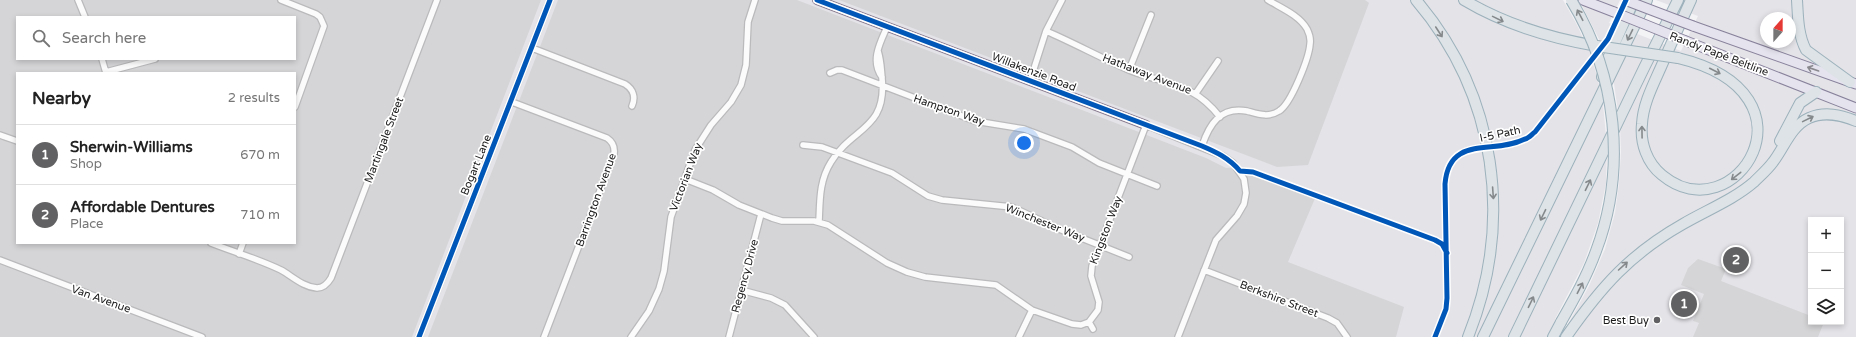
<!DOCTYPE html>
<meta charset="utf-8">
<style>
body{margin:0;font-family:"Varela Round",sans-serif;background:#f6f6f6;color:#222}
.controls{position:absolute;right:12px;bottom:12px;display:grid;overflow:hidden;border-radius:0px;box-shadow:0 2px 6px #0003}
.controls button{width:36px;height:36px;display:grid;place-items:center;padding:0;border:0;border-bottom:1px solid #e0e0e0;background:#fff;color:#222;font:20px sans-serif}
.compass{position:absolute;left:1760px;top:12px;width:36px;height:36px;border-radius:50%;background:#fff;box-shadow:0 2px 6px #0003;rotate:21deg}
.you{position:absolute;left:1024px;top:143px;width:14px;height:14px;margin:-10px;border:3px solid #fff;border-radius:50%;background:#1a73e8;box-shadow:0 0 0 6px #1a73e833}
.badge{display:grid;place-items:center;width:26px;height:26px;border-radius:50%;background:#616062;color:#fff;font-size:13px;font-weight:700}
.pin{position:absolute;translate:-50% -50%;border:2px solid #fff;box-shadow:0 1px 4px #0006}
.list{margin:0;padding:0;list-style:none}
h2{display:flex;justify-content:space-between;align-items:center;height:52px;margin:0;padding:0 16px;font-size:17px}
h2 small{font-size:13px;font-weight:400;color:#767676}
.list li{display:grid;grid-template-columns:26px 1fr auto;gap:12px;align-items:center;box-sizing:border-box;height:60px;padding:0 16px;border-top:1px solid #e0e0e0}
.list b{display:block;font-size:15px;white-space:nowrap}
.list p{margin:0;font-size:13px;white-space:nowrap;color:#767676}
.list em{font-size:13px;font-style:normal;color:#767676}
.icon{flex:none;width:22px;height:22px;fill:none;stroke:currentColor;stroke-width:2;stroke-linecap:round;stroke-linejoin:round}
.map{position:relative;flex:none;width:1856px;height:337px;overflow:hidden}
.search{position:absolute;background:#fff;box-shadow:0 2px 6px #0003;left:16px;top:16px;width:280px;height:44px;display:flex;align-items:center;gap:10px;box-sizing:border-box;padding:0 14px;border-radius:0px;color:#767676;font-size:15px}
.panel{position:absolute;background:#fff;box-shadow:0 2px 6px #0003;left:16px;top:72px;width:280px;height:172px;border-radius:0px}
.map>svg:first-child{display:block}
</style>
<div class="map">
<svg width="1856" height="337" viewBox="0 0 1856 337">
<rect width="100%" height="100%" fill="#e4e3e8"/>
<path fill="#d5d5d7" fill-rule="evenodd" d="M0,0H541L412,337H0ZM17,17H295V59H17ZM17,73H295V243H17Z
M558,0H797L1206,158L1226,168L1237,167L1240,171L1253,172L1316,196L1288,262L1404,307L1396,337H428Z
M839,0H1365L1369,3L1308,165L1277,167Z
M1698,259L1726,269L1721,281L1811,316V322H1824L1818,337H1693L1699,323L1693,321L1704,294L1681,285L1688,268Z"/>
<path fill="#f3f2f5" d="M1563,0H1579L1600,41L1680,55L1676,63L1603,52L1614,84L1620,124L1621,152L1619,184L1615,213L1605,249L1589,286L1567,326L1555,319L1584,263L1598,223L1606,183L1607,147L1603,104L1597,76L1589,51L1577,25Z
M1620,0H1656L1698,16L1681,51L1609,23Z"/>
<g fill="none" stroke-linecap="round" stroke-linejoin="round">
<g stroke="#bab9bb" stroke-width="8">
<path id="street" d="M78,0L85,17
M281,0L316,14L320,17L324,26L295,107
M1046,31C1074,43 1101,58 1129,70C1166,85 1193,82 1220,117
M532,48L625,84C633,89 636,97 632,106
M102,59L106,73
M1129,70L1151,15
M106,72L155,59
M830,73L837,70H842L975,121L1024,129L1072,147L1099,163L1157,186
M882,77C870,61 880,43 887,27
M1030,81L1046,31L1062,0
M1196,93L1218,61
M512,102L607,138C613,142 615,147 614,154L544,337
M0,135L17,141
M803,145L822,147L892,173L928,196L942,200L1012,207L1059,229L1129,257
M1202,146C1209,125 1220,106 1247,111C1258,114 1268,118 1279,111C1291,104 1309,58 1310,44C1311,38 1309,33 1307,29C1299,15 1281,8 1268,0
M685,179L713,190L739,205L772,218L782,221H814L828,225L887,263L907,272L925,277L996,285L1032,310L1072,324L1081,325L1089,322L1098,310L1099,302L1091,276L1092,266L1146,125L1223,156L1233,163L1244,179L1246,193L1244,204L1237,216L1216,240L1178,337
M819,222C820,201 819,181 831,162C852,127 887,130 882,78C881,68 881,60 878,51
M211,243C234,252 258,259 281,270C292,276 303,287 317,288C324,288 328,283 331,278L437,0
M239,254L243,243
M0,260L202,337
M1204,270L1328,318L1337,323L1347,337
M741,290L771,298L785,305L814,337
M1089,322L1093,329
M419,337L550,0
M631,337L649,311L659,289L664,271L671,217L695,150L711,125L731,102L741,85L746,65L748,22L755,0
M729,337L761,214
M1019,337L1032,310"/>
</g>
<g stroke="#8a7d91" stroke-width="10">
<path id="secondary" d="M817,0L1146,125"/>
</g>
<g stroke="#89829c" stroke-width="11">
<path id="primary" d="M1583,0L1614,12
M1693,26L1856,84
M1686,41L1856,108"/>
</g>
<g stroke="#9cb1bb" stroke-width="12">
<path id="highway" d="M1416,0C1497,95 1514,222 1468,337
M1464,0C1506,25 1549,38 1597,46
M1797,0C1798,17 1798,35 1806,50L1850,82
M1678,58C1827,94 1734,235 1662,175C1647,163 1640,143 1642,124C1643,104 1653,85 1661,67C1671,44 1681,22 1691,0
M1602,77L1605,65L1634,0
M1780,141L1800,103L1816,92
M1483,337L1647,0
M1514,337L1644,68L1678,0
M1553,337L1561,322
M1566,337C1601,287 1630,254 1683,224C1707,210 1733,200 1754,182C1760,176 1768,169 1773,162C1784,148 1791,126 1809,118C1825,111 1841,115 1856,121"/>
</g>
<use href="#street" stroke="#fbfbfc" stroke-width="5.5"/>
<use href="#secondary" stroke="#ede9f0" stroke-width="8"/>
<use href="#primary" stroke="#e5e3ee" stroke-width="9"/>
<use href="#highway" stroke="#dde3e7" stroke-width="10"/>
<g stroke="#89829c" stroke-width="11" stroke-linecap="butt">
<path id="primary-bridge" d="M1625,0L1693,26
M1614,12L1686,41"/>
</g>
<g stroke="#9cb1bb" stroke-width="12" stroke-linecap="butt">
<path id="highway-bridge" d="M1597,46L1678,58
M1561,322C1574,299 1587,276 1596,251C1627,169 1617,75 1571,0"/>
</g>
<use href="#primary-bridge" stroke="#e5e3ee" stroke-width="9"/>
<use href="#highway-bridge" stroke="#dde3e7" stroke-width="10"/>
<g stroke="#fff" stroke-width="8">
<path id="cycleway" d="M817,0L1202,146C1216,152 1229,158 1240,171L1253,172L1435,240L1442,244L1447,253
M419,337L550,0
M1435,337L1446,309L1447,298L1445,184C1449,134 1494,155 1525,139C1529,138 1532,134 1535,132L1608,39L1626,0"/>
</g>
<use href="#cycleway" stroke="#0057b8" stroke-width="5"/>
</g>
<defs><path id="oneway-shaft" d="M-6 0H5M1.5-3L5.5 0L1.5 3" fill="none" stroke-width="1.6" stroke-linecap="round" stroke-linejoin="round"/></defs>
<g stroke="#85898b">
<use href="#oneway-shaft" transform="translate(1580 15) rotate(-118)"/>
<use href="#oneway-shaft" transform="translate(1498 19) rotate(26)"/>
<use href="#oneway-shaft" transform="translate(1439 32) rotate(57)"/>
<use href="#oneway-shaft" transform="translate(1630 35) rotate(116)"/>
<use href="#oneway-shaft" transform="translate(1715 71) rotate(27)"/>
<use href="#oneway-shaft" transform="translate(1808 119) rotate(-26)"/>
<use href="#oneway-shaft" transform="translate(1642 132) rotate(-91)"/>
<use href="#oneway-shaft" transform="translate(1736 176) rotate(142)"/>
<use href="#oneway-shaft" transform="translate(1588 185) rotate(-64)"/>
<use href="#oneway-shaft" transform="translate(1493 193) rotate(86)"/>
<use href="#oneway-shaft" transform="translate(1543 215) rotate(116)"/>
<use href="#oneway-shaft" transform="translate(1623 266) rotate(-42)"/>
<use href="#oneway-shaft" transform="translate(1580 288) rotate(-63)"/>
<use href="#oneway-shaft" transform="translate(1531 302) rotate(-64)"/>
</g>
<use stroke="#8a898f" href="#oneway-shaft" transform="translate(1813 69) rotate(-161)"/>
<circle fill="#616062" stroke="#fff" stroke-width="1.5" cx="1657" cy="320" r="4"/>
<g text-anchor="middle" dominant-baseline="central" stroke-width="3.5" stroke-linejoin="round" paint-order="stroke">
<g font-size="11" fill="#1a1a1a" stroke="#fff">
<text transform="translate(1719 54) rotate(21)">Randy Papé Beltline</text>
<text transform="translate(1034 72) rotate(21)">Willakenzie Road</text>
<text transform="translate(1147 74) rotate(21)">Hathaway Avenue</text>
<text transform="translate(949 110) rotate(19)">Hampton Way</text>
<text transform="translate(1500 134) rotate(-12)">I-5 Path</text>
<text transform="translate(384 140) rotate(-69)">Martingale Street</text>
<text transform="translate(476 165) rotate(-68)">Bogart Lane</text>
<text transform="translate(686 177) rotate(-69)">Victorian Way</text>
<text transform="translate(596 200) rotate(-70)">Barrington Avenue</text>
<text transform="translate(1045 223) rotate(22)">Winchester Way</text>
<text transform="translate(1106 230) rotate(-69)">Kingston Way</text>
<text transform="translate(745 276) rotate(-75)">Regency Drive</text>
<text transform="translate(101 299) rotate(20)">Van Avenue</text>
<text transform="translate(1279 299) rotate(21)">Berkshire Street</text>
</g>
<g font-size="11" fill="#1a1a1a" stroke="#fff" text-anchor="end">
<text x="1649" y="320">Best Buy</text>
</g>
</g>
</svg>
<div class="controls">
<button>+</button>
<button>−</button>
<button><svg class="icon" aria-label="layers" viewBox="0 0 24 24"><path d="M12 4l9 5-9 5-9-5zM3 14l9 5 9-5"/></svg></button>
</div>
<svg class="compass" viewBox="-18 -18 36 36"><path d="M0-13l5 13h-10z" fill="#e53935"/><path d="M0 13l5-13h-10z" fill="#767676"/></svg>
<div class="you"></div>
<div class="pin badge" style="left:1684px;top:304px">1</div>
<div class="pin badge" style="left:1736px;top:260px">2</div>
<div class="search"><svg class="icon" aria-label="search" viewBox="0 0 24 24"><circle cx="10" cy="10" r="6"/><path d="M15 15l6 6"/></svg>Search here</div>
<section class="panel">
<h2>Nearby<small>2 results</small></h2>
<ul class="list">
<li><span class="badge">1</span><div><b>Sherwin-Williams</b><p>Shop</p></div><em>670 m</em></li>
<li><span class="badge">2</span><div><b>Affordable Dentures</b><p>Place</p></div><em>710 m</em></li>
</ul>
</section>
</div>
